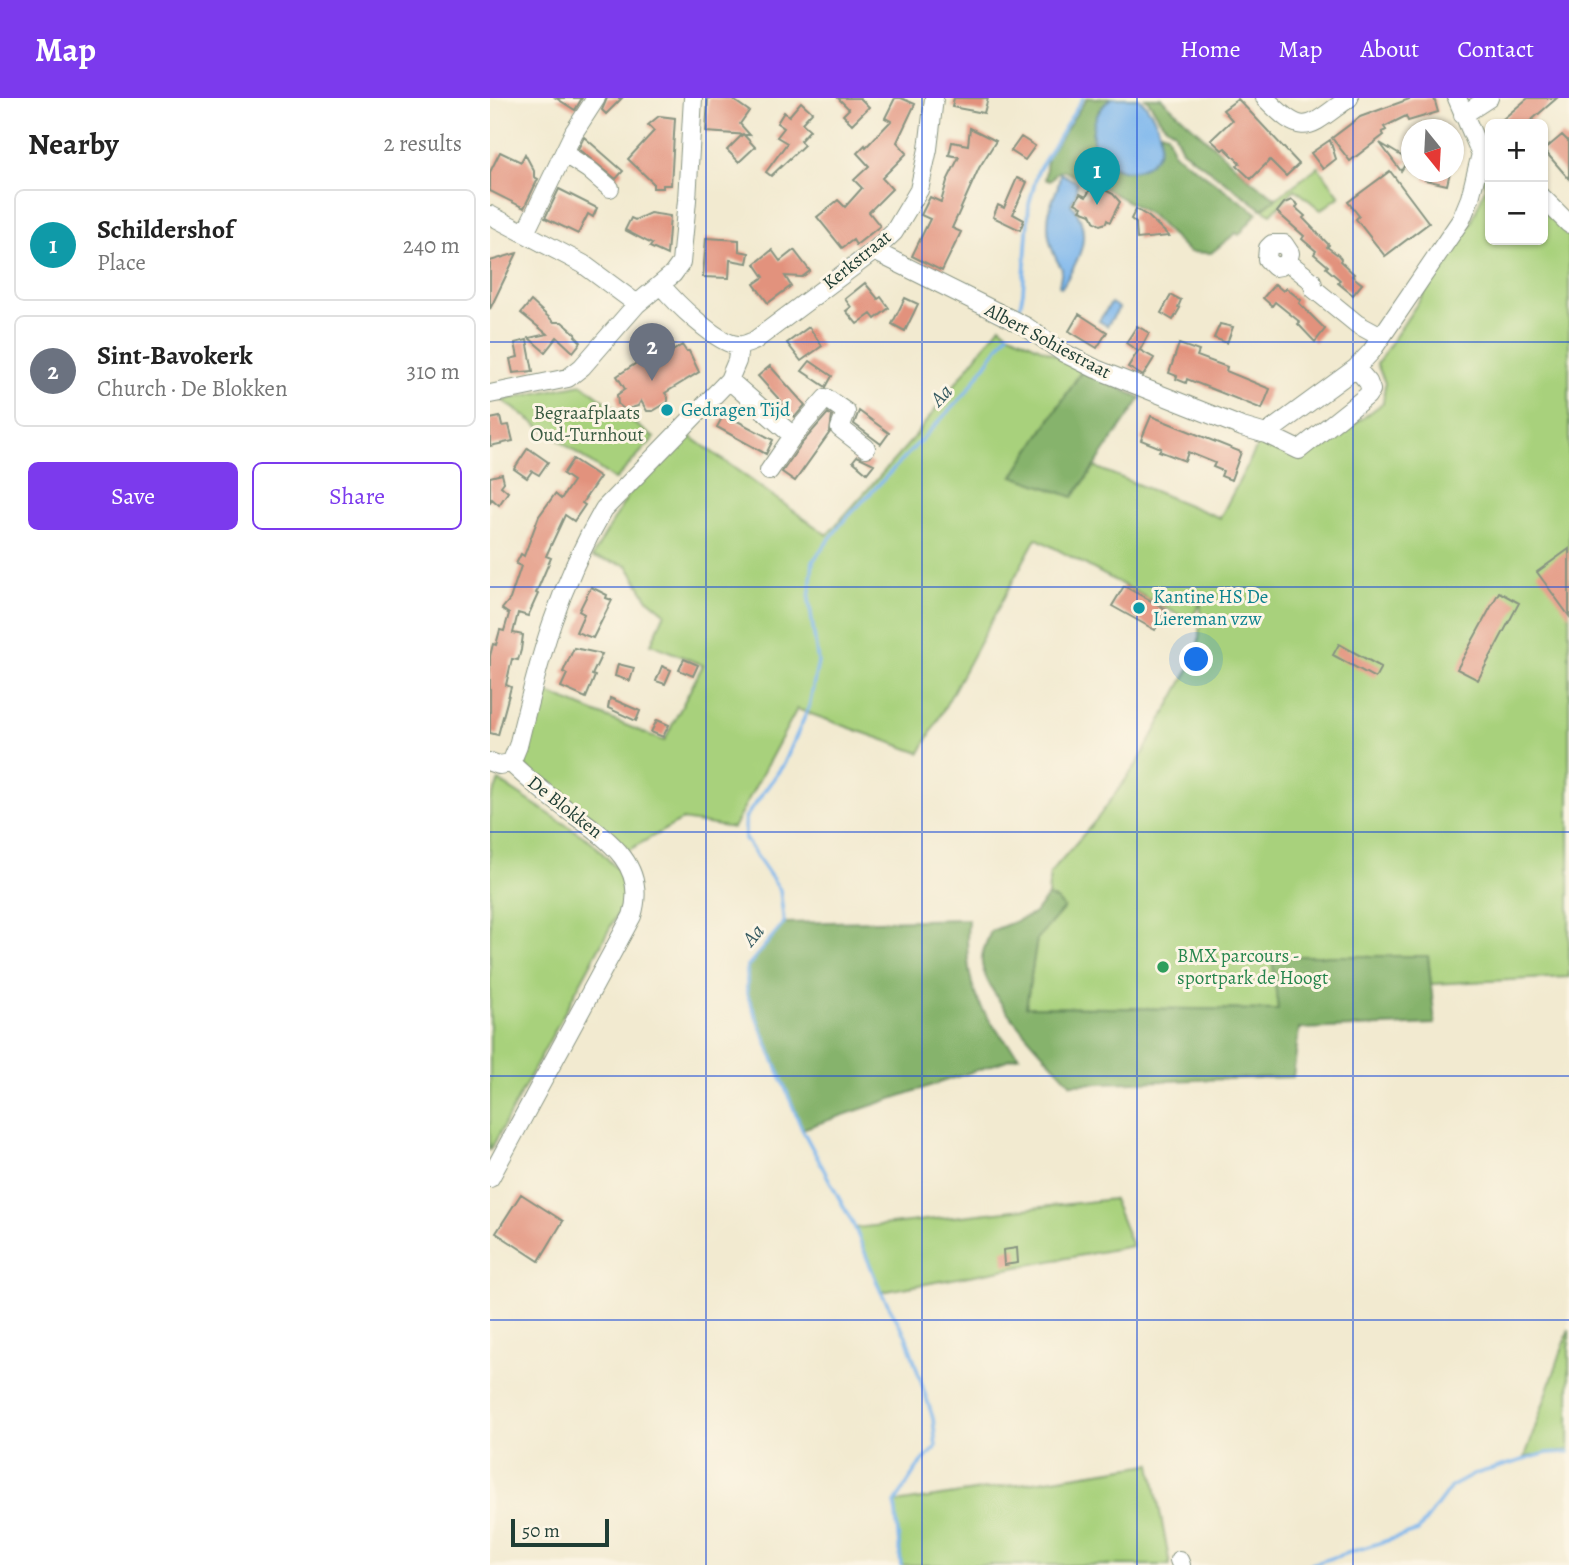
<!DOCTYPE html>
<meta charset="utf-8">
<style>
body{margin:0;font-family:Alegreya,serif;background:#f2f2f2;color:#222}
.controls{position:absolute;right:21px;top:21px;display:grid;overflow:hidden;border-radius:10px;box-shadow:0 2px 5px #0004}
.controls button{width:63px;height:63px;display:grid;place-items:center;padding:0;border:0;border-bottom:2px solid #e0e0e0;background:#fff;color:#222;font:35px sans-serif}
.compass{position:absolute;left:911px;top:21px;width:63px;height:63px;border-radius:50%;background:#fff;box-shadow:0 2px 5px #0004;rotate:162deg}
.scale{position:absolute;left:21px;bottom:18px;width:98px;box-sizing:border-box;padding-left:7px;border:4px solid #1f3d34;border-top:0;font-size:19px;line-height:24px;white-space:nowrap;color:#1f3d34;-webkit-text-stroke:5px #fcf5e5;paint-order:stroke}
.you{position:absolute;left:707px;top:562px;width:24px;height:24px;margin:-18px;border:5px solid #fff;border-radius:50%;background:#1a73e8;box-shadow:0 0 0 10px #1a73e833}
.badge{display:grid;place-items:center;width:46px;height:46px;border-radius:50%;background:#7c3aed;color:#fff;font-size:23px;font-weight:700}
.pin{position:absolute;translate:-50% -58px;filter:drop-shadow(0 2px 4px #0008)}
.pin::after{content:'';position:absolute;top:37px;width:24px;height:21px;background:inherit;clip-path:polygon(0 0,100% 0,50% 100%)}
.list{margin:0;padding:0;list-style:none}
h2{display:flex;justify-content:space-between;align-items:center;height:91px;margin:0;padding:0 28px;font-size:30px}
h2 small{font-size:23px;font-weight:400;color:#767676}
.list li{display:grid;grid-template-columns:46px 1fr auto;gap:21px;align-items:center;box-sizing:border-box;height:112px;margin:0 14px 14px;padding:0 14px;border:2px solid #e0e0e0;border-radius:10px}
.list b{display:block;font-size:26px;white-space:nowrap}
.list p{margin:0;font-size:23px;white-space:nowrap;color:#767676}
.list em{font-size:23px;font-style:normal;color:#767676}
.actions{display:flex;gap:14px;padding:21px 28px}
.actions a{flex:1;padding:16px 0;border:2px solid #7c3aed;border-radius:10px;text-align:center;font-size:24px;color:#7c3aed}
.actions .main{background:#7c3aed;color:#fff}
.map{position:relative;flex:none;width:1079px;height:1467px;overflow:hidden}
header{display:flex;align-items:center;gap:42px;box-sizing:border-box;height:98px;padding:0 35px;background:#7c3aed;color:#fff}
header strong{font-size:33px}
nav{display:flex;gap:38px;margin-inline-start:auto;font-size:24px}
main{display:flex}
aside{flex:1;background:#fff}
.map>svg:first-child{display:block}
</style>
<header>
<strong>Map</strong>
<nav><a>Home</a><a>Map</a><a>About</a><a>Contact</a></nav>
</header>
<main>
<aside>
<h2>Nearby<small>2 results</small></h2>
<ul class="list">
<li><span class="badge" style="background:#0f9aa8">1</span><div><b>Schildershof</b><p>Place</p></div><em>240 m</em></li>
<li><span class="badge" style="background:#6b7280">2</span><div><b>Sint-Bavokerk</b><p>Church · De Blokken</p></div><em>310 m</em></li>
</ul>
<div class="actions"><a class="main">Save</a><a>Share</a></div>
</aside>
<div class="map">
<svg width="1079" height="1467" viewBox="0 0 1079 1467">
<rect width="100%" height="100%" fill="#fcf5e5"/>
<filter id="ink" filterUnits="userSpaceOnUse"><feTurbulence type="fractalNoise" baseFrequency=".0143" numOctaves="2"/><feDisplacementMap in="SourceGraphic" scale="14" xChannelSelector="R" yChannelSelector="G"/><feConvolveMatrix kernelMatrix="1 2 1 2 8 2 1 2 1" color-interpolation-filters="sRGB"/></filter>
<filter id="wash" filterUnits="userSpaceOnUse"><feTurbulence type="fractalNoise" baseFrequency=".00686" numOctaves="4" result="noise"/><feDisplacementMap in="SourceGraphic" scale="28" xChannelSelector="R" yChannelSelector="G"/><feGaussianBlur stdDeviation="1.57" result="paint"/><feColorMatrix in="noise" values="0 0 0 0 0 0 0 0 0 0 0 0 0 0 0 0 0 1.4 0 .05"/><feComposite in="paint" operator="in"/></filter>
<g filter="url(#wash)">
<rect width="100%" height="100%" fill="#f2ead0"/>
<path fill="#a8d17c" stroke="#648758" stroke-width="2" d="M828,69L850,98L831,112L805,91L781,116L772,111Z
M997,70H1000V142H1053V111L1079,137V879L941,886L938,858H782L788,912L536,909L547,841L574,810L567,802L558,798L560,775L607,721L649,663L703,564L709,542L711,504L700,523L546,440L430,655L307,611L243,730L192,722L137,753L36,670L33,661L53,593L174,643L213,567L161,546L175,515L157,500L137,467L102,459L140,394L197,336L337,437L421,343L510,228L518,235L593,270L523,378L583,399L605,369L730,420L770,343L802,357L821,349L833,350L893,305L895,285L887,266L982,123L995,90L992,80Z
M92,286L164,340L125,382L12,302Z
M9,683L102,744L128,772L137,798L0,1053V703Z
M623,1101L642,1148L391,1194L365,1130Z
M1079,1231V1352L1035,1359Z
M661,1366L680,1467H411L405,1405Z"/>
<path fill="#86b36c" stroke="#527850" stroke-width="2" d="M597,0H621L609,12L602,35L609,59L623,69L668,56L671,34L677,36L684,55L767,115L749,137L746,135L721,155L699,154L661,117L602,83H592L573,72L566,75L560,83L555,81L557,60Z
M655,0H671L763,84L786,100L772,111L692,52L684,33C666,24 669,13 655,0Z
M592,273L651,300L583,399L523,378Z
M558,798L567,802L574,810L547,841L536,909L788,912L782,858H938L945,926L809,931L803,979L581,986C559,961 487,891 492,859C493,850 498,841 501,833L544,816Z
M478,821C473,886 486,911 529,958L312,1031L257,896V869L294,825Z"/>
<path fill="#7cb6ed" stroke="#4e7a90" stroke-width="2" d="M621,0H649C668,17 683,53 654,69C633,80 606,64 603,43C601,24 608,12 621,0Z
M570,75L587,84L586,96L581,106C605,135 589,162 572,189L569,188L572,171C560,153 554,129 561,107C565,92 569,93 570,75Z
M621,205L629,210L617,228L609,223Z"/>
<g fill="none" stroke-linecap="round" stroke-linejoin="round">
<path stroke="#7cb6ed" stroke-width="3.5" d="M528,217L533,194L539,106L548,73L593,0
M411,1467L405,1405L429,1367L446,1349L443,1320L416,1238L391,1194L365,1130L312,1031L257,896V869L294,825L290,792L255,741V720L294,666L319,609L328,564L319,502L323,463L351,426L475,296L518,235
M819,1467L928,1433L961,1389L985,1376L1057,1355L1079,1354"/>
</g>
<g id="blocks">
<path fill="#e2927d" d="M66,0H92L85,12Z
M117,0H132L116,16L112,12Z
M218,0L242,1L259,13L250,26L260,37L216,34Z
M348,0H370L379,9L362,26L353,17L359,11Z
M405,0H411L425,6L407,44L417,55L392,80L402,91L379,114L390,128L366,147L363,142L352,150L327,119L348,102L355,109L372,90L364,82L379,68L367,55L375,47L376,49L401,23L395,20Z
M464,0H498L494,15L462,9Z
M922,0H944L948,14L918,23L916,18L894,29L896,32L892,34L894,37L860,63L842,40L870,19Z
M1038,0H1067L1037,26H1007Z
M748,1L809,66L796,78L780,62L761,81L747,68L750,65L735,50L732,52L721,42L742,22L733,12Z
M311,4L322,14L312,25L320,32L310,43L314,47L281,78L276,74L297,45L287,39L294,30L287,25L294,14L299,18Z
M169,18L185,20L181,87H173V90H163V85L138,61L164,33L158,27Z
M480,30L506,43L489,70L462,130L471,134L452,173L422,158L440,121L431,117L440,99L451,104L457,83L469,59L459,57L462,44L478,47Z
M253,36L265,49L249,64L237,52Z
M1072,37L1079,44V81L1054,52Z
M94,39L133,73L126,81L88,51Z
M531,39L545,48L535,62L521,53Z
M840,42L846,61L833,71L821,55Z
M890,45L918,62L911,73Z
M10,54L31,64L35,56L44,73V79L48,81L34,110L0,93V74Z
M900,73L939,125L895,158L866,121L869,118L858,104Z
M937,74H960L957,87L935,82Z
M527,80L537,84L523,116L534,122L530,132L503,119L508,107L514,110Z
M603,86L623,96L630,104L620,124L617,122L616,125L610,127L604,123L601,116L590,112L592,109L585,105L590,96L596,99Z
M69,91L107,110L103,119L98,116L88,136L55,120Z
M802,102L808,107L806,110L815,118L813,120L839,147L837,149L848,157L851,161L850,163L864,176L862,178L872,186L863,197L848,185L850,182L836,170L838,168L824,156L826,153L812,141L814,138L787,114L794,105Z
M646,111L659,119L679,138L647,141L646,125L641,121Z
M160,115L180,118L177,157L160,149L162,146L135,132L141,120L145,122Z
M216,140L249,142V153L259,155L257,165L240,162L239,180L213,179Z
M282,152L290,163L304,152L320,173L312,179L295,178L301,188L278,205L264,186L274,179L265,166Z
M27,155L0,211V163Z
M375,185L388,201L391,199L399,210L385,221L381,216L367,226L356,213L361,209L355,201Z
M785,186L793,193L796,190L811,202L809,205L835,231L825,244L808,226L810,224L785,204L782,208L773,200Z
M681,197L691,202L688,209L690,210L683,222L671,215Z
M415,200L428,206L415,233L402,226Z
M41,203L64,224H72L86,236L85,238L91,244L83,254L67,239L55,254L39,240L57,236L31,215Z
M589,216L617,234L607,250L579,233Z
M730,226L743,229L737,245L724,240Z
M647,228L659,235L650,252L664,260L653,278L638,269L648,253L636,245Z
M319,229L332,248L311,263L297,245Z
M37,242L43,273L23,275L20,261L28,259L25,245Z
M689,246L709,253L707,258L737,269L736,273L780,291L772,311L697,281L696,285L686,281L687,278L679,275Z
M192,247L196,253H199L209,274L175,295L178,299V304L163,313H157L151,303L148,308L135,312L128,306L127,297L135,291L127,278L151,262H156L159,268Z
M320,263L342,278L336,289L312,273Z
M280,268L315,307L305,319L268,278Z
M369,313L399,335L391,346L364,326Z
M338,315L342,318L340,334L305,383L292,374L312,345Z
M234,316L283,342L276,356L227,329Z
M661,318L751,354L741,382L731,378L733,373L723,369L725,365L698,354L695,363L669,353L671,350L651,342Z
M10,319L12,328L19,327L23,343L0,348V321Z
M38,350L58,364L49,377L42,373L37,380L24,371Z
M367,358L384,366L377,375L363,363Z
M83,361L110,379L92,405L95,407L84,423L75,417L56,458L61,460L46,495L48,496L38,518L28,515L23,535L33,537L31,552L28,562L22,561L16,587L21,589L8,637L0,635V558L3,546L6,547L10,532L14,533L19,516L12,511L20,501L31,468L26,466L31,456L34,458L49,418L65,396L71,401L83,383L73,376Z
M12,376L14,384L11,388L18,394L9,407L2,401L0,404V379Z
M1079,451V518L1047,474Z
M634,488L676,511L665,532L622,508Z
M101,489L117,497L116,500L122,502L103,540L86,534L94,516L89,513Z
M1009,494L1029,505L988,582L967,571Z
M849,546L891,569L885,580L843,557Z
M84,550L112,556L102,577L105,578L96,600L71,589L77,576L73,574Z
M194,561L208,567L203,578L189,572Z
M128,566L144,570L140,583L125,578Z
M172,568L181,572L175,586L166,583Z
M120,600L150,613L146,623L118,610Z
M167,622L179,627L173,639L161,634Z
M31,1096L73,1123L49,1163L6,1135Z
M527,1150L528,1165L514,1167L513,1152Z"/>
</g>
</g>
<g filter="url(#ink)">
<use href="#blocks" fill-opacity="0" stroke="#889482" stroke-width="2"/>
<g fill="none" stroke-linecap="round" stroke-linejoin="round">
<g stroke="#889482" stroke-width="20">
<path id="minor" d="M775,0C815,41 817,30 859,0
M967,0L991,56
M973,17L999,0
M75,56L98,71L120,90
M1053,100L1079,126
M0,117L93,166L147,206
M35,135L84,34L106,0
M384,153L535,228L574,255L606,271L752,329L776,336L809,352L877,298L881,292L878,284L866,270
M798,164L791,168L785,169L777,161L778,150L782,146H794L800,155L798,164L822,183L824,191L867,226L891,239
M171,187C184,203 227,246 248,247C253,248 259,245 264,243L384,153L404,134L429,92L438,51L444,0
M239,282L303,338
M0,296L78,280L92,269L147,206L183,176L191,165L197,102L203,0
M776,336L866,270L881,254L971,122L980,100L991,56
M279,373L303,338L336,300L356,314L350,330L376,350
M0,664L9,667L21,665
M21,665L28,648C49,561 68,489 114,411L239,282L247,263L249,248
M0,1080L142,818C159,765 113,738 76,711C57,696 38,682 21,665
M689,1462L691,1467"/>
</g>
<use href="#minor" stroke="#fff" stroke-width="18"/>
</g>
</g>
<path fill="none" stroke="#1d4ed8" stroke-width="2" stroke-opacity="0.55" d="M216,0V1467M432,0V1467M647,0V1467M863,0V1467M0,244H1079M0,489H1079M0,734H1079M0,978H1079M0,1222H1079"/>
<g fill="#0f9aa8" stroke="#fcf5e5" stroke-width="2.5">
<circle cx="177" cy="312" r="7"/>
<circle cx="649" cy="510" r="7"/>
</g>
<circle fill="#2e9e5b" stroke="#fcf5e5" stroke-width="2.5" cx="673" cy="869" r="7"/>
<g text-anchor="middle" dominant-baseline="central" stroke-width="6" stroke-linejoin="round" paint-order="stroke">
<g font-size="19" fill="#1f3d34" stroke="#fcf5e5">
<text transform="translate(367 162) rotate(-39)">Kerkstraat</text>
<text transform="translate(558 243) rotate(28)">Albert Sohiestraat</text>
<text transform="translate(75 709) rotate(38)">De Blokken</text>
</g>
<g font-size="19" fill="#0d838f" stroke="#fcf5e5" text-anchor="start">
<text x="191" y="312">Gedragen Tijd</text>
<text x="663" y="499">Kantine HS De<tspan x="663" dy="22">Liereman vzw</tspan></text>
</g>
<g font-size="19" fill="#3a5b42" stroke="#fcf5e5">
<text x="97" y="315">Begraafplaats<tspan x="97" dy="22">Oud-Turnhout</tspan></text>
</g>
<g font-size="19" fill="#27864d" stroke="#fcf5e5" text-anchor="start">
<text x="687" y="858">BMX parcours -<tspan x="687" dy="22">sportpark de Hoogt</tspan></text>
</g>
<g font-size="21" font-style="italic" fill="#365b62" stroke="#fcf5e5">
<text transform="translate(451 297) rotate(-47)">Aa</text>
<text transform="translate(263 837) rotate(-50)">Aa</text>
</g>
</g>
</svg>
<div class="controls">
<button>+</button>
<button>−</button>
</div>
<svg class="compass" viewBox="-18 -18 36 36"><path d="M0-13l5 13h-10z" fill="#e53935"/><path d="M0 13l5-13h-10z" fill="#767676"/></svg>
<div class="scale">50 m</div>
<div class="you"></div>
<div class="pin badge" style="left:607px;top:107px;background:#0f9aa8">1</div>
<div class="pin badge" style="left:162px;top:283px;background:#6b7280">2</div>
</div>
</main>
